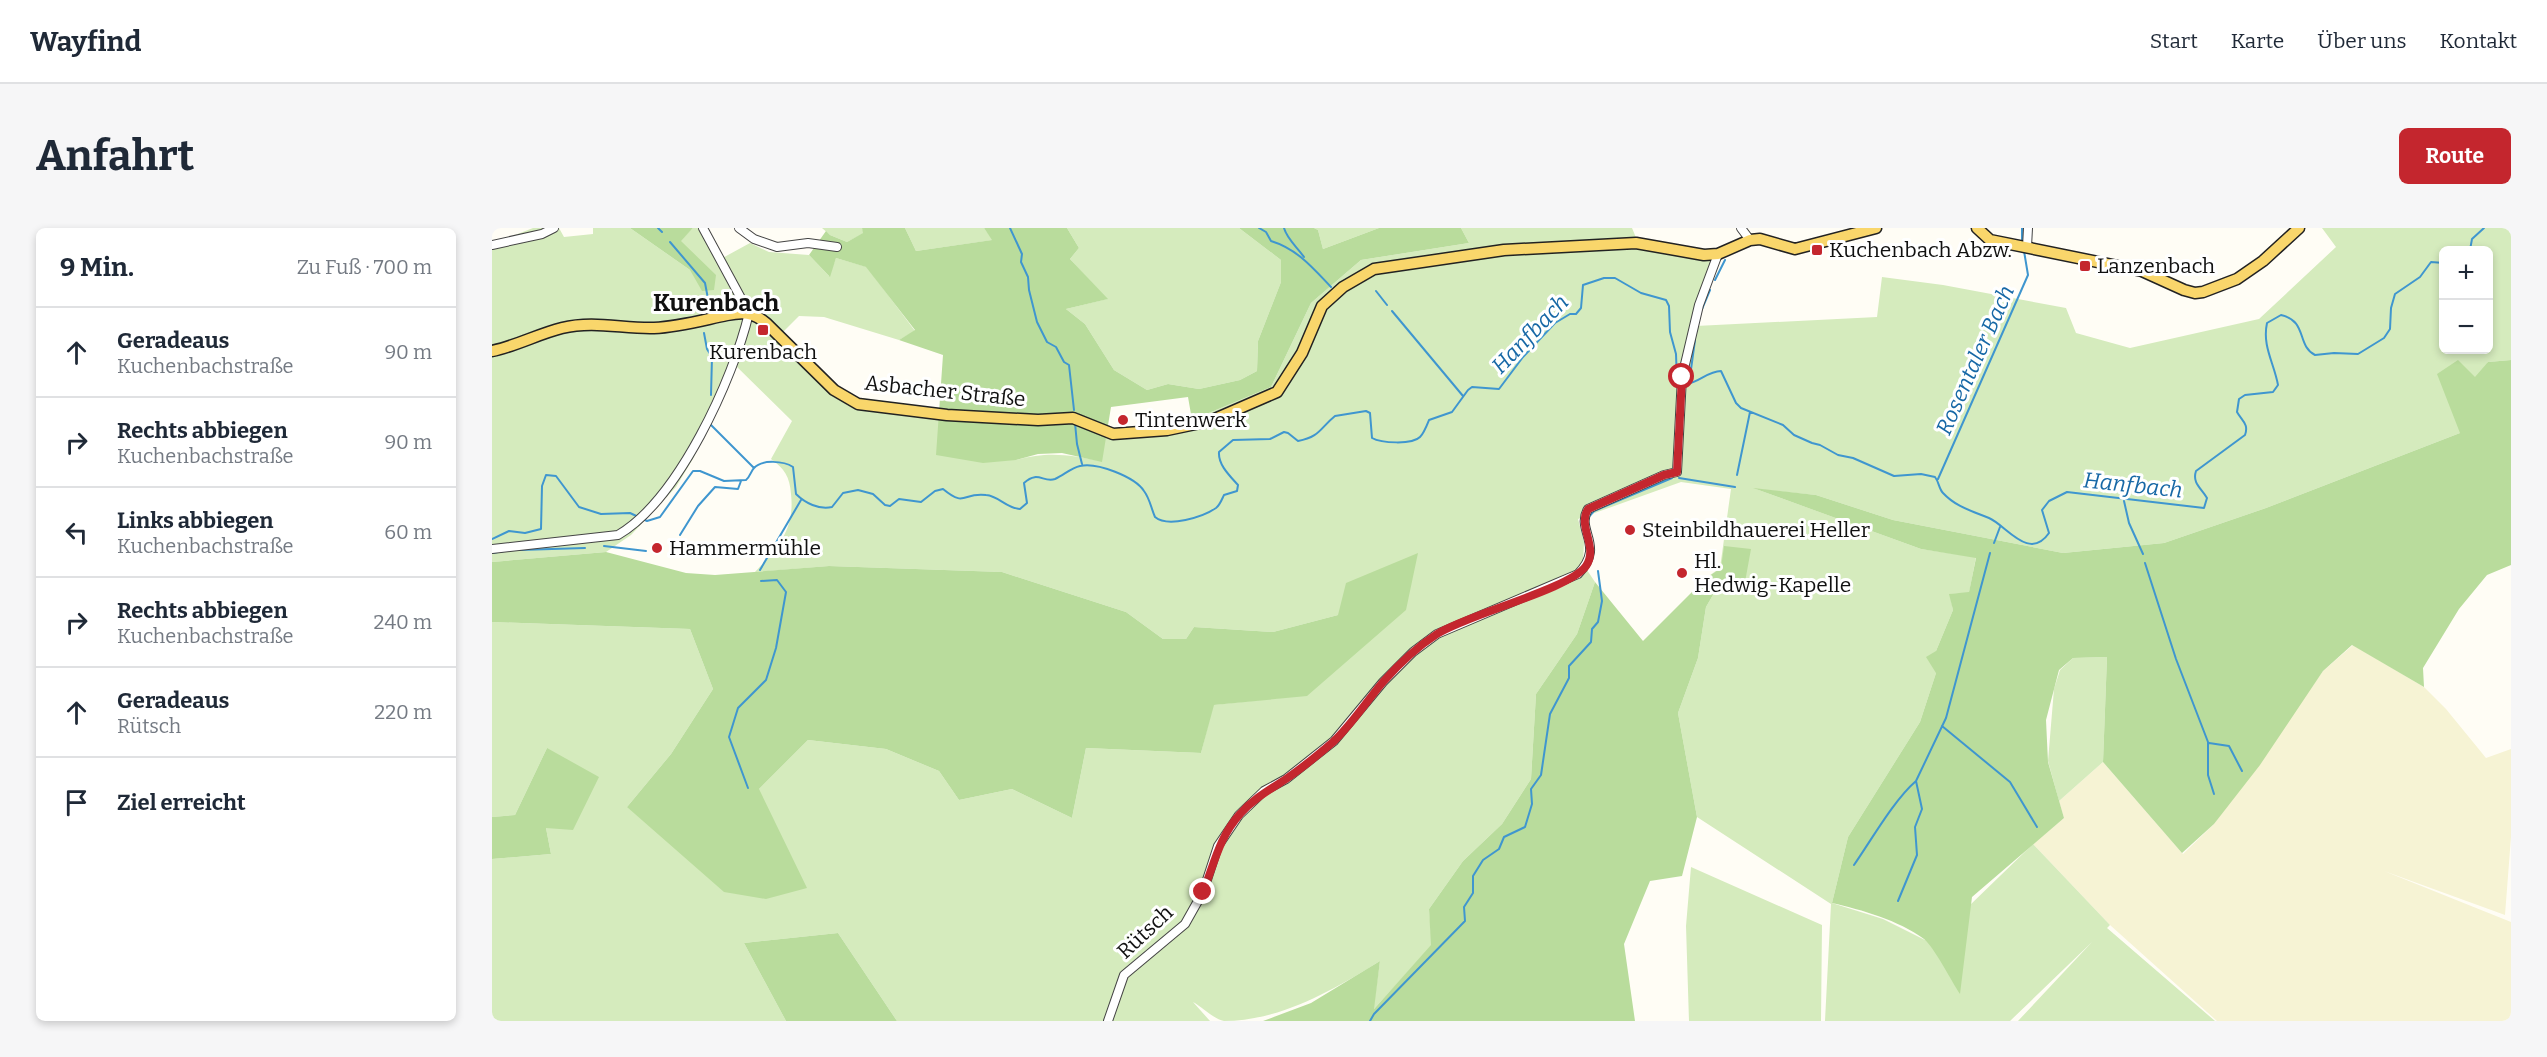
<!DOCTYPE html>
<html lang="de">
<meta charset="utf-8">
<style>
body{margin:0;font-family:Bitter,serif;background:#f6f6f7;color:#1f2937}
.controls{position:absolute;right:18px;top:18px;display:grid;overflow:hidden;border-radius:9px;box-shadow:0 3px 9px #0003}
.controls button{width:54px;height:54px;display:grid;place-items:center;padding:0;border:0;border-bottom:2px solid #e0e1e3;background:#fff;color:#1f2937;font:30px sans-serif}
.stop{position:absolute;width:18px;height:18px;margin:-14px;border:4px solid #c4262e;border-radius:50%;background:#fff}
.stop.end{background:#c4262e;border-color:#fff;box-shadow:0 2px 6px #0008}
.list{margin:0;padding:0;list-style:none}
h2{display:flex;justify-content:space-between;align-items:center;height:78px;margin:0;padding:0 24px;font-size:26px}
h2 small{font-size:20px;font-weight:400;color:#747a83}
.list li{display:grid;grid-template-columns:39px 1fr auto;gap:18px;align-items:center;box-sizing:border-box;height:90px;padding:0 24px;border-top:2px solid #e0e1e3}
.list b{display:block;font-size:22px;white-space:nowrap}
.list p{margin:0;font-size:20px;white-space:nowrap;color:#747a83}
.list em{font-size:20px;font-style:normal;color:#747a83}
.icon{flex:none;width:33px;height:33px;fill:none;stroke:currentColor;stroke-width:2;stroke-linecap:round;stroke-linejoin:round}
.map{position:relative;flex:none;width:2019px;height:793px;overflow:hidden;border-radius:9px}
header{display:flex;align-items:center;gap:36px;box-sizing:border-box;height:84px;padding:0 30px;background:#fff;border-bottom:2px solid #e0e1e3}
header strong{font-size:28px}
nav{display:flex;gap:33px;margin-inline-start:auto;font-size:21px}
.intro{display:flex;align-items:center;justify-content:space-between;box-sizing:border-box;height:144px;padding:0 36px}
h1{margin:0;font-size:42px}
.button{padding:15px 27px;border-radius:9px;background:#c4262e;color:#fff;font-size:21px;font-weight:700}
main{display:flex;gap:36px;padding:0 36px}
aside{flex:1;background:#fff;border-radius:9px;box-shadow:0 3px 9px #0003}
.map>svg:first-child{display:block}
</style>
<header>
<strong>Wayfind</strong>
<nav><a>Start</a><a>Karte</a><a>Über uns</a><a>Kontakt</a></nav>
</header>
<div class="intro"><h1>Anfahrt</h1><a class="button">Route</a></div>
<main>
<aside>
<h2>9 Min.<small>Zu Fuß · 700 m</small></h2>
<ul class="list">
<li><svg class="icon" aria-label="ahead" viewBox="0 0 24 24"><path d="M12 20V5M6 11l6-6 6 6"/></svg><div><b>Geradeaus</b><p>Kuchenbachstraße</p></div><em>90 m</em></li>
<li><svg class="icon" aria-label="right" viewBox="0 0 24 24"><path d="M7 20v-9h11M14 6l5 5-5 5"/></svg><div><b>Rechts abbiegen</b><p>Kuchenbachstraße</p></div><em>90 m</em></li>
<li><svg class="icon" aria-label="left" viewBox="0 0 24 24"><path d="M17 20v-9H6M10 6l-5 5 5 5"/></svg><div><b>Links abbiegen</b><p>Kuchenbachstraße</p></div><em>60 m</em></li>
<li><svg class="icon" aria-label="right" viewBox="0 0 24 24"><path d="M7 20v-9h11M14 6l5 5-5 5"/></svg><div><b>Rechts abbiegen</b><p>Kuchenbachstraße</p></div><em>240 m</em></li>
<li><svg class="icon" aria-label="ahead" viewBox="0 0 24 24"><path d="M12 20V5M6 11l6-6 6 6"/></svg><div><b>Geradeaus</b><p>Rütsch</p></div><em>220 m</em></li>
<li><svg class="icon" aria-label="arrive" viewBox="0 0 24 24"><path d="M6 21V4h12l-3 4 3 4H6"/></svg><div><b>Ziel erreicht</b></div></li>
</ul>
</aside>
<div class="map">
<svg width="2019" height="793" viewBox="0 0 2019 793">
<rect width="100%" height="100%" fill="#fffdf5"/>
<path fill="#f6f3d4" d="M1861,417L1932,459L1954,481L1994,530L2019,521V609L2013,687L1892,643L2019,694V793H1725L1618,697L1541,616L1572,590L1567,573L1611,534L1691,626L1722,596L1831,443Z"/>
<path fill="#d5ebbd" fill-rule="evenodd" d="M41,0H67L72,9L101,6V0H138L198,42L188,13L201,0H206L225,33L258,15L277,24L317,27L337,48L344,30L375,39L423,103L407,112L332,89L307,88L291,104L344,158L368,170L446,180L524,232C557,223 577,227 609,233L613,205L673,198L700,192L779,159L819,75L869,32L977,15L969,0H1140L1145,12L1223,23L1204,98L1385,89L1390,49L1451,57L1574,80L1584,105L1638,120L1767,91L1844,19L1830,0H2019V132L1996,134L1968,205L1774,280L1672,315L1571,325L1401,292L1324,267L1264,261L1429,321L1484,329L1477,365L1458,366L1461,382L1444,423V445L1428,494L1356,609L1340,675L1391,691L1433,712L1477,678L1541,616L1618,697L1615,700L1723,793H1526L1600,714L1518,793H1333L1339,676L1205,589L1186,485L1206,430L1214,379L1225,360L1229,340L1214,350L1228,340L1239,261L1189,254L1086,291L1092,314L1091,336L1103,354L1085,406L1044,466L1039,551L1010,596L971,633L937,681L940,717L881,782L888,733C843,761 789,793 732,793C722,791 710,779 701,774L718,793H405L346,705L252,715L294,793H0V631L59,626L54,600L55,520L23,587L0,589V394L198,401L221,461L179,526L135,579L267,561L316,512L394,521L447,543L467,572L520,561L580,590L594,520L709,525L721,477L815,467L846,387L781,404L702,399L694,411H671L634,384L510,344L337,338L263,344C286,319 303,302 299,266C298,249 292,240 279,231L300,193L243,137L202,229L184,259L139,307L114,324L0,334V16ZM1952,22H1996V122H1952Z
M330,0H370L372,5L355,14L338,7Z
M413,0H492L501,12L424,23Z
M575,0H747L789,32V54L766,113L765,143L748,152L707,161L676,156L655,162L622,142L593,96L574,81L615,71L578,31L587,20Z
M822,0H887L831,21L826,2Z
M1615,429L1611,534L1567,573L1556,533L1562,461L1568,442L1581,430Z
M1199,639L1330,697L1329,793H1197L1194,698Z"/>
<path fill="#b9dc9c" d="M138,0H201L189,13L224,47L222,62L210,63L198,42Z
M370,0H413L424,23L500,12L492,0H575L587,20L578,31L616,71L574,81L593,96L622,142L655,162L676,156L707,161L748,152L765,143L766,113L789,54V32L747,0H822L826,2L831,21L887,0H969L977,15L869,32L819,75L779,159L700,192L696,169L619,179L610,234L570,225L546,226L524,232L491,235L444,227L451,127L407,112L423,102L374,39L344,30L338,49L317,27L334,3L338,7L355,14L371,5Z
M1966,132L1983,149L1996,134L2019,132V337L1995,347L1967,381L1931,440L1932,459L1860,417L1831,443L1768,537L1722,596L1690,625L1611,534L1615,429L1581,430L1567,442L1554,492L1556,534L1572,590L1480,669L1468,766C1460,754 1442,719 1432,711C1406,692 1370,682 1340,675L1356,609L1428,494L1444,445L1434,429L1444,423L1461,382L1457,366L1477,364L1484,330L1429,321L1261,260L1324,267L1401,292L1571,325L1672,315L1774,280L1968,205L1945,146Z
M1232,318L1259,321L1253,354L1225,360L1214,379L1206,430L1186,485L1205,589L1190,648L1158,653L1132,716L1143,793H771L819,775L888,733L882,781L939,717L937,681L971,633L1010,596L1039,551L1044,466L1085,406L1103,354L1151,413L1214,350L1229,340Z
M114,324L194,345L223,347L337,338L510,344L634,384L671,411H694L702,399L781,404L846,387L854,355L926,325L914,382L815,468L722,477L709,525L594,520L580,590L520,561L467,572L447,543L394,521L316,512L267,561L315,660L274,671L232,664L135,579L179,526L221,461L198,401L0,394V334Z
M55,520L107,549L81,602L54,600L59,626L0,631V589L23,587Z
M346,705L405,793H294L252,715Z"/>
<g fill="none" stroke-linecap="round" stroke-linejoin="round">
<path stroke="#3f96cf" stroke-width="2" d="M166,0L170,4
M518,0L530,26L529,34L536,49L537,62L545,94L555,114L564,119L572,134L577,137L582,182
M767,0L774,4L779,13C805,21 820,39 839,59
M792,0C795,11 805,19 812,29
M1530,0V13
M178,14L213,55L217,76L210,82
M1978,22L1980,11L1992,0
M1223,52L1233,32
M884,63L895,77
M1210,81L1218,62
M900,83L971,168
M212,105L215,121L220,129L219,167
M1193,156C1206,156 1215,143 1229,143L1244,175L1249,180L1291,197L1302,207L1320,215L1328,217L1346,227L1361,230L1402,248L1429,246L1443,249C1447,254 1447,261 1451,265C1464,279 1480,283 1497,290C1514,297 1537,334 1557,305L1550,282L1557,273L1575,264L1712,280L1715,270C1709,260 1700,255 1704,243L1753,207C1757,196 1750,193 1745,184L1747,171L1753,167L1781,164L1786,157C1782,135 1770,118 1775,95L1789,87C1816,93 1804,117 1823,127L1842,125L1866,126L1892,110L1898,101L1899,80L1903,66L1928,49L1939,34L1952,35
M1197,156L1203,112
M583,195L585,216L590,236
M218,196L262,240
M1245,247L1258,184
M1187,250L1243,259
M1446,251L1536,47L1532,23
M1632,273L1637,295L1651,326
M1095,291L1102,283L1180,250
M188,307L206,278L223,259L246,261L249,253
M0,311L17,303L33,305L49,301L50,258L54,247L64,248L87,279L109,286L138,285L155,293L168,289L201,243H208L232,253L254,252C258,249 259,243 262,240C270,231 292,233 301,239L304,266C313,275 327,282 340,279L351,265L366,262L381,266L393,277L398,278L407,271L429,274L443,263L451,261C474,280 470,264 494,267C507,268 514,280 528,281L535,275L532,255C546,242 551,255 563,251C572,247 579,240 588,238C605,234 643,249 652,263C658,271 659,280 663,289C676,300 711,289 724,280C728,277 730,271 732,267L745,263L746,257C738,248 726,237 727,224L741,212L778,211L792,204L796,205L806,213C828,209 828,200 843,188L874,183L878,185L880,210C889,215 920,217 928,209C932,205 935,197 937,192L960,184L976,162L980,159L1007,161L1031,129L1063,95L1078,86H1084L1089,80L1091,57L1112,50H1123L1149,65L1174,72L1177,78L1178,104L1184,126L1185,154L1187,155
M1502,315L1508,299
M112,318L154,323
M27,322L93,320
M0,325L12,323
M1653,335L1684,431L1716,514V547L1722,566
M268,342L309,272
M1450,498L1518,554L1545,599
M1717,515L1737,518L1750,543
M256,560L237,509L246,480L274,452L284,420L294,364L285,352L269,353
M1362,637C1380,611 1402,572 1424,553
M1406,673L1425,627L1423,599L1430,581L1424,553L1454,490L1498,325
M878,793L882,786L973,693L972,679L981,665V648L991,632L1007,621L1012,609L1033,599L1040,576L1039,561L1049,547L1058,486L1077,450V438L1099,414L1100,401L1106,394L1110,373L1106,343"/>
<g stroke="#444" stroke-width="10">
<path id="minor" d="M247,0L262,11L285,19L316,15L345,19
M1249,0L1258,12
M0,17L50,6L62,0
M1535,19L1536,0
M0,321L126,307C186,272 241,152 257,85L211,0
M616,793L632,747L693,696L711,664L726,618L747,587L772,563L794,551L842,513L891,454L921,424L945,406L1086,346C1114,317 1083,303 1096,281L1172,247L1185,244L1190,149L1207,77L1226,26"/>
</g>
<g stroke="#222" stroke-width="13">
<path id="major" d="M1485,0L1498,12L1650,43L1692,62L1703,65L1711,64L1745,51L1771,33L1807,0
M0,123C24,118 46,106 70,100C102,92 131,101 162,100C187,99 211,92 235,87C251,84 261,84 274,95L342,162L366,176L455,187L546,192L581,190L621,206L675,202L718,193L785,164L810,125L830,78L851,59L882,41L1012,22L1144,15L1212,27L1226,26L1258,12L1268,11L1303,21L1384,0"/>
</g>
<use href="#minor" stroke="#fff" stroke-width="8"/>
<use href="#major" stroke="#f9d66b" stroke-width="10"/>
</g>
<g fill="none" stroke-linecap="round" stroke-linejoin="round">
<path stroke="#c4262e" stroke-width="8" d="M711,664C722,637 727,609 748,586C761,571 777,562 794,551C810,540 826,527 841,514C860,496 874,474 891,454C906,437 925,419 945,406C976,386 1078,361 1094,338C1107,319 1085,299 1096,281L1172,247L1185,244L1190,149"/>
</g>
<g fill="#c4262e" stroke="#fff" stroke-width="2">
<rect x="1319" y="16" width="12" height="12" rx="3"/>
<rect x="1587" y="32" width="12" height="12" rx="3"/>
<rect x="265" y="96" width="12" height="12" rx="3"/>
<circle cx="631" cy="192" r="6"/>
<circle cx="1138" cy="302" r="6"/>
<circle cx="165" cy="320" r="6"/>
<circle cx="1190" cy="345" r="6"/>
</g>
<g text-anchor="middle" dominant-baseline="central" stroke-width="6" stroke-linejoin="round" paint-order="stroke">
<g font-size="21" fill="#111" stroke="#fff" text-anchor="start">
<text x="1337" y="22">Kuchenbach Abzw.</text>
<text x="1605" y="38">Lanzenbach</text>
<text x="271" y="124" text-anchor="middle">Kurenbach</text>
<text x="643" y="192">Tintenwerk</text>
<text x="1150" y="302">Steinbildhauerei Heller</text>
<text x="177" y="320">Hammermühle</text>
<text x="1202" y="333">Hl.<tspan x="1202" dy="24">Hedwig-Kapelle</tspan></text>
</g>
<g font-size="21" fill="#111" stroke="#fff">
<text transform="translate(453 163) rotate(6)">Asbacher Straße</text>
<text transform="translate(653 704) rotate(-43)">Rütsch</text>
</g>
<g font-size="22" font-style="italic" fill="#1768a6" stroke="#fff">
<text transform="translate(1038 106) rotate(-46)">Hanfbach</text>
<text transform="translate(1483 132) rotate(-66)">Rosentaler Bach</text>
<text transform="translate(1641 257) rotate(6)">Hanfbach</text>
</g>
<g font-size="24" font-weight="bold" fill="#111" stroke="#fff">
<text x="224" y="75">Kurenbach</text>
</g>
</g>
</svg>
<div class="controls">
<button>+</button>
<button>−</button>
</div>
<div class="stop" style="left:1190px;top:149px"></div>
<div class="stop end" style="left:711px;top:664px"></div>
</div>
</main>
